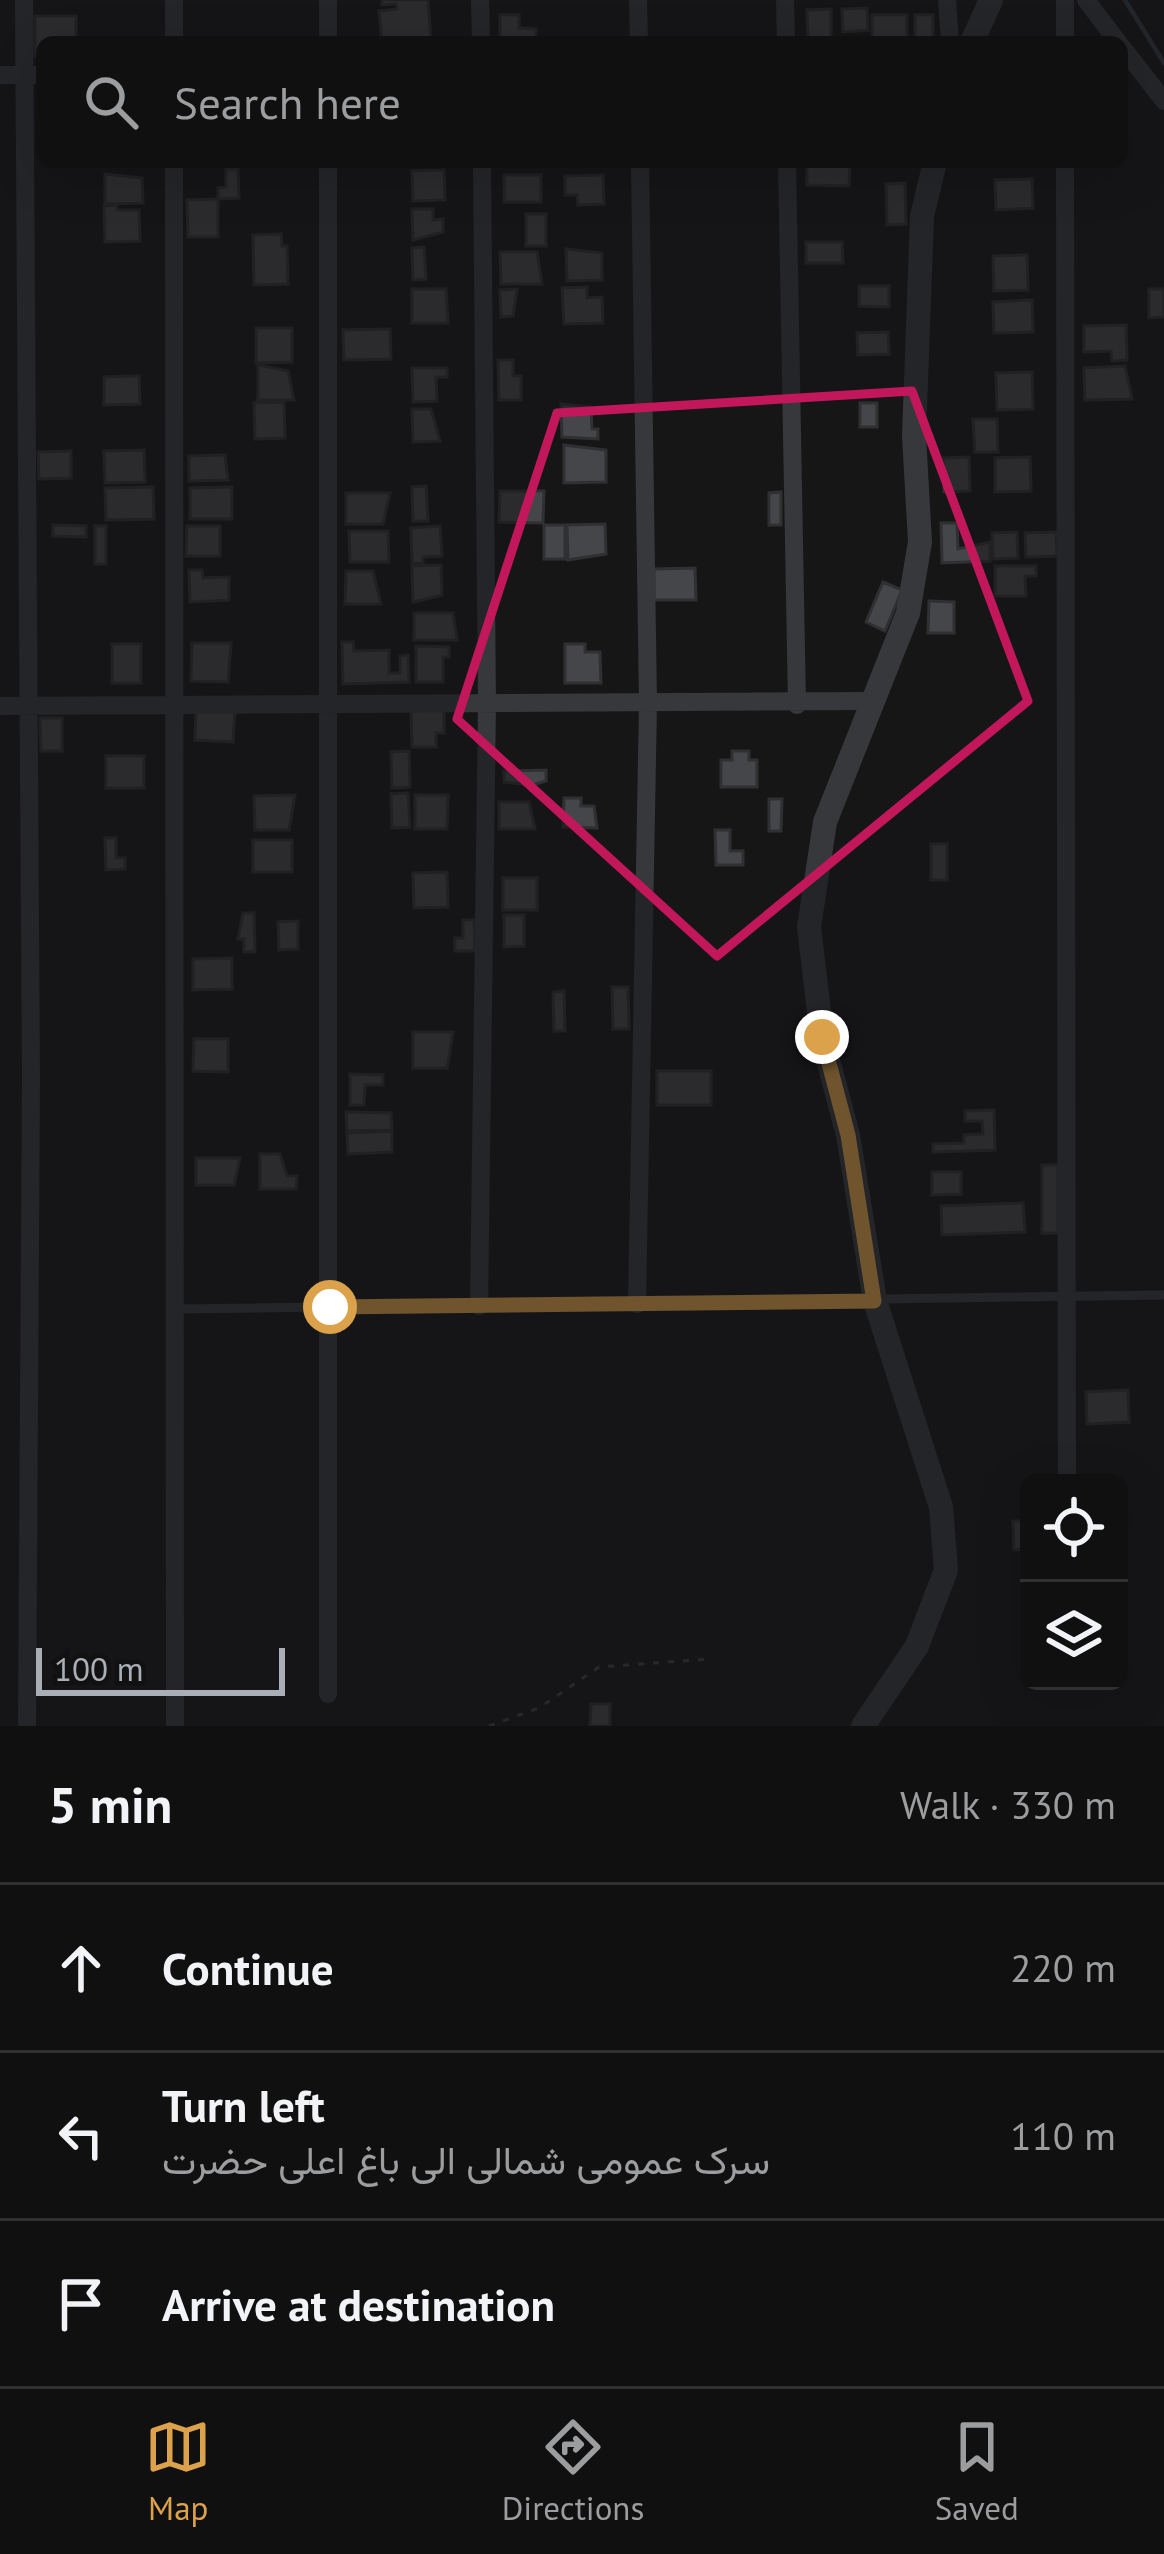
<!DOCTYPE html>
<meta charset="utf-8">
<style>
body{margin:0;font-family:"PT Sans",Vazirmatn,sans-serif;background:#19191a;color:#f1f3f6}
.controls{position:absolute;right:36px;bottom:36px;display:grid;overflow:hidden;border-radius:18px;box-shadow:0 12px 48px #0002}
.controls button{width:108px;height:108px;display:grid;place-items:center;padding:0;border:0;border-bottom:3px solid #303031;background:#101011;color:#f1f3f6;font:60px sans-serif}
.scale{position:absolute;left:36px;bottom:30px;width:249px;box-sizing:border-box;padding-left:12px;border:6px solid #aaaeb6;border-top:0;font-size:33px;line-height:42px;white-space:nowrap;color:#aaaeb6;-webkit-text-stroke:9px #111112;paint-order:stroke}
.stop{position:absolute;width:36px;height:36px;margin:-27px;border:9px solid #dba14b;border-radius:50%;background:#fff}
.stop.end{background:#dba14b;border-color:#fff;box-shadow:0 3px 12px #0008}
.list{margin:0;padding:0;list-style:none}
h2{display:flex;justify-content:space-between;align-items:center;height:156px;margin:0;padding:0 48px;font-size:51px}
h2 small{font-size:39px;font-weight:400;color:#9c9d9f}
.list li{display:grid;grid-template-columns:78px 1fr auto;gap:36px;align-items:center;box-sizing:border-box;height:168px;padding:0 48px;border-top:3px solid #303031}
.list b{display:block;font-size:45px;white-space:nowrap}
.list p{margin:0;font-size:39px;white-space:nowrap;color:#9c9d9f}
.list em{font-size:39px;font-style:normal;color:#9c9d9f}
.icon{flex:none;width:66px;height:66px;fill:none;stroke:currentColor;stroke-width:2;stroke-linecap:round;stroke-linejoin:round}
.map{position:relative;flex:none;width:1164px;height:1726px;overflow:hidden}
.search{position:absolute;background:#101011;box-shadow:0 12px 48px #0002;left:36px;right:36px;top:36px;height:132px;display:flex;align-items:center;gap:30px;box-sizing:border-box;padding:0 42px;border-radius:18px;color:#9c9d9f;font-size:45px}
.sheet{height:660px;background:#101011}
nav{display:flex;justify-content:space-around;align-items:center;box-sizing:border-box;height:168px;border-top:3px solid #303031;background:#101011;font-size:33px;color:#9c9d9f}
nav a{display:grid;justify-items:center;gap:6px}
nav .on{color:#dba14b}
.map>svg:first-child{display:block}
</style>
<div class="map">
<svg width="1164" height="1726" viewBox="0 0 1164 1726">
<rect width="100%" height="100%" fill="#161617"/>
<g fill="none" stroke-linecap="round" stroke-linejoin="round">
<path stroke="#31393f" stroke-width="4.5" d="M1125,0L1164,63"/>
</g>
<path fill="#45464a" stroke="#303033" stroke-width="3" d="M382,0H428L431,42H382L379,11L397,9L396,4L382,5Z
M867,8L868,30L843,32L842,9Z
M831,9V42H808L807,10Z
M500,15H519V28L536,29V42H500Z
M872,15H907V42H872Z
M915,15H933V42H915Z
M35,16H76V42H42V56H35Z
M807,162H850L849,186L807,185Z
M226,169H238L239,198L218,199V188L226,187Z
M444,170L445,200L413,201L412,171Z
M105,174L142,178L143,203L105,204Z
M504,175H541V202H504Z
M603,175L604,204L578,205L577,195H565V176Z
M1032,179L1033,208L996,210L995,180Z
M905,183L906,224L887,225L886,184Z
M218,199V237H188L187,200Z
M117,205V210H139L140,241L105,242L104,206Z
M412,209H433V220L443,219V232L413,240Z
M526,214H546V246H526Z
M281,234L282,246H287L288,284L254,285L253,235Z
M806,242H842L843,263H806Z
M424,247L426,279L413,280L412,248Z
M566,249L602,253V280L567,281Z
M500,252H537L542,284H501Z
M1027,255L1028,290L994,291L993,256Z
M859,286H889V307L859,306Z
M587,287V298L602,297L603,323L564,324L562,288Z
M412,289H446L448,323H412Z
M517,289L513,316L501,317L500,290Z
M1149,289H1164V317L1149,318Z
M1032,300L1033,332L994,333L993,302Z
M1126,325L1127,360L1112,361L1111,351L1084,352V326Z
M256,328H292V362L256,363Z
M390,329L391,359L344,360L343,330Z
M888,332L889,354L858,355L857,333Z
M498,360H513V376H521V400H499Z
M258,365L288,371L294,400H258Z
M1125,366L1132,399L1085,400L1084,368Z
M412,368H447V377H436L437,401L413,402Z
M1032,372L1033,409L997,410L996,373Z
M139,376L140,404L104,405V377Z
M284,402L285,438L255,439L254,403Z
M860,403H877V427H860Z
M561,404L591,407L592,429H598V439L562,437Z
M412,409H431L440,441L413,442Z
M973,419H997L998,452H975Z
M564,445L606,450V482L564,483Z
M144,450L145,482L105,483L104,451Z
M71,451V478L39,479L38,452Z
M225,455L228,480L189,481V456Z
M969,457L970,491L944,492L943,458Z
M1030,457L1031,491L995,492V458Z
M426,486L428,521H413L412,487Z
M153,487L154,519L106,520L105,488Z
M232,487V519H190V488Z
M500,491H544L543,523L499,522Z
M781,492V525H769V493Z
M346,493H390L383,524H346Z
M941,523H957L958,549L990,542V561L942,563Z
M605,524L606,554L568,560L567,525Z
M53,525L86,526V537L53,536Z
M544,525H565V559H544Z
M95,526H106V564H95Z
M187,526H220V556H186Z
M440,526L442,556L423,557V563L412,564L411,528Z
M349,531H388L389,562H350Z
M1017,532L1018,558L993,559L992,533Z
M1056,532L1057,556L1026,557L1025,533Z
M441,565L442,595L413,602L412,566Z
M995,566H1036V576H1025L1026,596H995Z
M695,568L696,600H654V569Z
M189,570H202L203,578L229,577V600L190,602Z
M346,571H373L381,604H345Z
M883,582L902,590L885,631L866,622Z
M929,601L954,602V633H928Z
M414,613H453L457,640H414Z
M342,642H353L354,651L389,650V673H400V656L408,655L409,682L343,684Z
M192,643H231L228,682L191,681Z
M112,644H141V683H112Z
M565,644H585V652H600L601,683H565Z
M416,646L449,647V657H443V682H416Z
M196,708L235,709L233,742L195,740Z
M444,710V733H436V747H412L411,711Z
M40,718H62V751H41Z
M409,751L410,787L392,788L391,752Z
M732,751H749V760H757V787H721V760H732Z
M106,756H144V788H106Z
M546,770V781L533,785L504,782V771Z
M408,793L410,827L392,828L391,794Z
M295,795L289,830H255L254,796Z
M415,795H448L447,829H415Z
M564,798H581V806H594L597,828L563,827Z
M769,799H782L781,831H769Z
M499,802H529L535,829H499Z
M715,830H730V851H743V865H716Z
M105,838H116V858H125V869L106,870Z
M253,840H292V872H253Z
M931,844H947V880H931Z
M447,872L448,907L414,908L413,873Z
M503,878H537V910H503Z
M243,913H254L255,952H244V939H238Z
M504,915H524V946L504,947Z
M463,920H474L475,951H455V938H463Z
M298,921V949L279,950L278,922Z
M232,958V989L193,990V959Z
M612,987H628L629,1029H613Z
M564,991L565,1031H554L553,992Z
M413,1032H453L447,1068H413Z
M194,1039H228V1072L193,1071Z
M657,1071H711V1105H657Z
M350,1074L383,1075V1085H365L364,1105H350Z
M994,1110L995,1150L933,1152V1144L964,1143V1135L983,1134L982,1121H965V1111Z
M346,1112L391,1113L392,1130L347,1131Z
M392,1131V1152L348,1154L347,1133Z
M260,1154H280L287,1176H297L296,1189H260Z
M196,1158H240L234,1185H196Z
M1042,1165H1058V1233H1042Z
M932,1172H961V1194L932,1195Z
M1023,1203L1025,1232L942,1235L941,1206Z
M1128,1390L1129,1422L1087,1424L1086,1392Z
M1013,1521H1029V1549L1014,1550Z
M591,1704H610V1726H590Z"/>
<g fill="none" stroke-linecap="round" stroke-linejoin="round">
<path stroke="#3e3f43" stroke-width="3" stroke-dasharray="6 9" stroke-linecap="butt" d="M489,1726L539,1708L599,1667L710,1659"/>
<path stroke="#37383c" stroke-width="9" d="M178,1309L1164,1295"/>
<path stroke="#37383c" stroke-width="18" d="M24,0L31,1078L27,1726
M174,0V42
M328,0V42
M480,0L481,42
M638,0L639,42
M785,0L786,42
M947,0L950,42
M1065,0V42
M1086,0L1118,42
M1122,47L1164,101
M0,75H42
M174,162L175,1726
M787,162L797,705
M1065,162L1067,1483
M0,706L869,701
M637,1304L648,704L640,162
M479,1306L487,703L482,162
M328,1694V162"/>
<path stroke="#37383c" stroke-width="24" d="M972,42L991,0
M863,1726L917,1646L946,1570L941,1507L875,1301L848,1135L822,1037L809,927L825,822L908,613L920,542L914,436L922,216L935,162"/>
</g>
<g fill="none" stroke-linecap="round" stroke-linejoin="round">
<path stroke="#dba14b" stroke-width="15" d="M330,1307L874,1301L848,1135L822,1037"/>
</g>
<path d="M0 0H1164V1726H0ZM912,391L1028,701L717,956L457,719L557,413Z" fill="#161617" fill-opacity=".55" fill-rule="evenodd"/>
<path fill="none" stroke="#c2185b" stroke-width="9" stroke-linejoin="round" d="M912,391L1028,701L717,956L457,719L557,413Z"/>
</svg>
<div class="controls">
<button><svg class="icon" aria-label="locate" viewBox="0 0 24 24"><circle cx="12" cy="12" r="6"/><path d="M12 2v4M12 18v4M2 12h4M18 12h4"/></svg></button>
<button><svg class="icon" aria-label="layers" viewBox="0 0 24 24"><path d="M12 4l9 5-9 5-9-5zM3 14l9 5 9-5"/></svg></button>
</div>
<div class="scale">100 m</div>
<div class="stop" style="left:330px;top:1307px"></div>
<div class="stop end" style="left:822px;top:1037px"></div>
<div class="search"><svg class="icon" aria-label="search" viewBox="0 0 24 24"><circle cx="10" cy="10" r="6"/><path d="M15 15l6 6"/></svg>Search here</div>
</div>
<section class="sheet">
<h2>5 min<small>Walk · 330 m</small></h2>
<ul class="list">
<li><svg class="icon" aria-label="ahead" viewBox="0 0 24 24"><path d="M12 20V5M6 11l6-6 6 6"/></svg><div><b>Continue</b></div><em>220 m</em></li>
<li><svg class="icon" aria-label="left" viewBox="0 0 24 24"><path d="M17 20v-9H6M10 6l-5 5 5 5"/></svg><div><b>Turn left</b><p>سرک عمومی شمالی الی باغ اعلی حضرت</p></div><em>110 m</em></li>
<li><svg class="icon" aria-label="arrive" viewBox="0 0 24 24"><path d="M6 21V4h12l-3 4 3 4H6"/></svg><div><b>Arrive at destination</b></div></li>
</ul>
</section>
<nav>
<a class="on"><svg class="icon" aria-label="map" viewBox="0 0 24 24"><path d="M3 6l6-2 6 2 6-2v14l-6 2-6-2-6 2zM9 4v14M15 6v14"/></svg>Map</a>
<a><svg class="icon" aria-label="directions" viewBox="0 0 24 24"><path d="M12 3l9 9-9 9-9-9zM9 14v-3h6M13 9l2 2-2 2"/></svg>Directions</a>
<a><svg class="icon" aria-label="saved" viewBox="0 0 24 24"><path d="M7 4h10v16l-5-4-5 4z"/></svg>Saved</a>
</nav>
